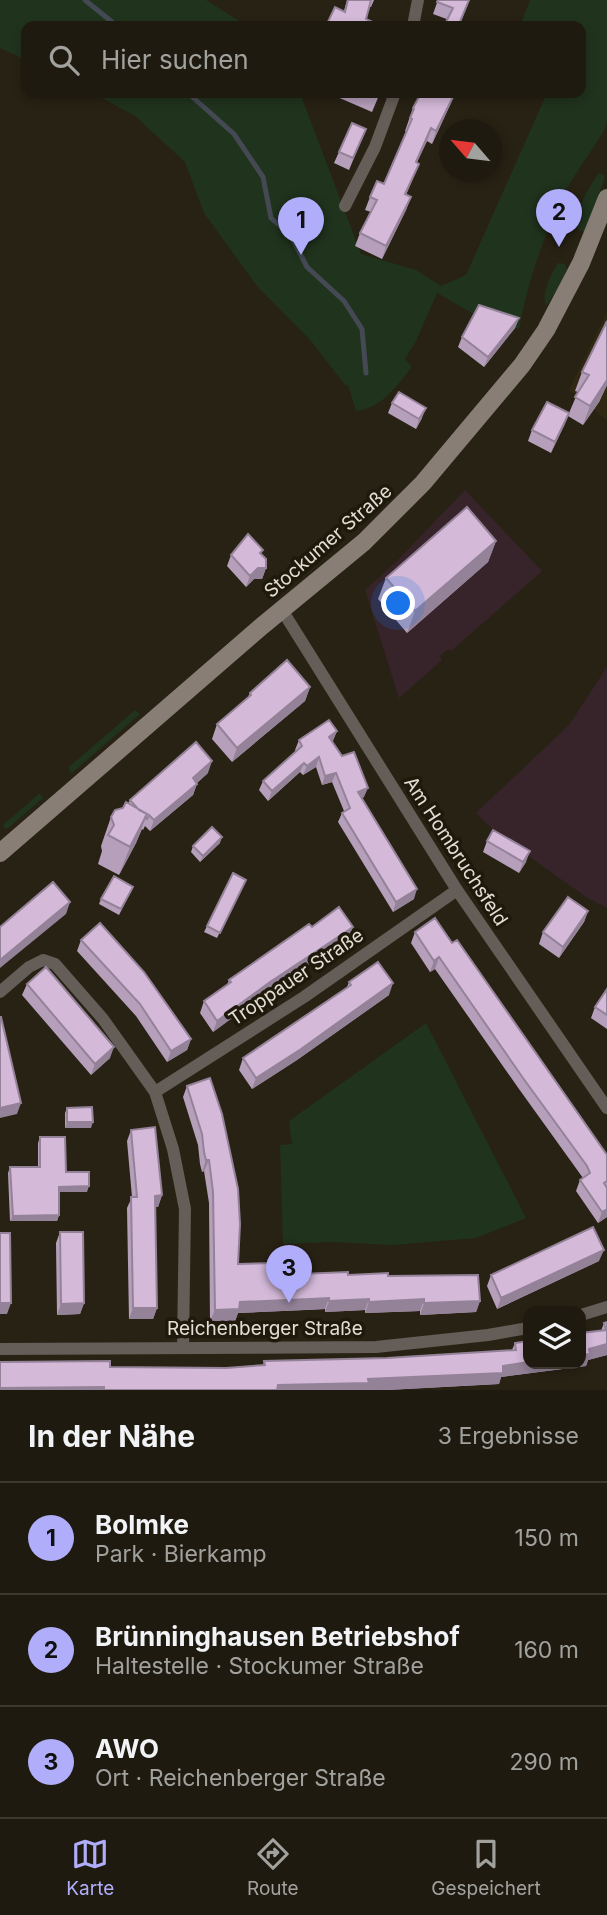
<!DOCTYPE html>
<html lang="de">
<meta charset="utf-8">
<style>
body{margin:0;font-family:Inter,sans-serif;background:#262318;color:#f1f3f6}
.controls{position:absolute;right:21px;bottom:21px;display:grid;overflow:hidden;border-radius:14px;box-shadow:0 4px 10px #0003}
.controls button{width:63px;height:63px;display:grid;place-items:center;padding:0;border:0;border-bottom:2px solid #3c382f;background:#1e1a0f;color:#f1f3f6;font:35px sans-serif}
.compass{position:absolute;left:439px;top:119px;width:63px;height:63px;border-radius:50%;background:#1e1a0f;box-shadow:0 4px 10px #0003;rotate:298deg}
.you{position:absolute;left:399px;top:604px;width:24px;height:24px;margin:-18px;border:5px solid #fff;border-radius:50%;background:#1a73e8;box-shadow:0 0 0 10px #1a73e833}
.badge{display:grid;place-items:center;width:46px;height:46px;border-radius:50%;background:#b0adfa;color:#111;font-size:23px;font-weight:700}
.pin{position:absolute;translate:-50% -58px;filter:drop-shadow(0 2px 4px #0008)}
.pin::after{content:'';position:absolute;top:37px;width:24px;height:21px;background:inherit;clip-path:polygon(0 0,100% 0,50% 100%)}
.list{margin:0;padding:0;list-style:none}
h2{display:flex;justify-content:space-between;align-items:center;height:91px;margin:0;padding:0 28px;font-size:30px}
h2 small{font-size:23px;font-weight:400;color:#a1a19e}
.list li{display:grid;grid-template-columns:46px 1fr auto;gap:21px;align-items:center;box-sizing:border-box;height:112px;padding:0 28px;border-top:2px solid #3c382f}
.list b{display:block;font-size:26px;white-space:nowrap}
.list p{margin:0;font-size:23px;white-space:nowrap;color:#a1a19e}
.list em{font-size:23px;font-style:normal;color:#a1a19e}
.icon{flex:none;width:38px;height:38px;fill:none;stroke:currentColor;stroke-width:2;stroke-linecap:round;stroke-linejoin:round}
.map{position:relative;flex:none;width:607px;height:1390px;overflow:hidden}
.search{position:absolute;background:#1e1a0f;box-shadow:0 4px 10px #0003;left:21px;right:21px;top:21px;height:77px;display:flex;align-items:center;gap:18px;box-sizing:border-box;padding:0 24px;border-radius:14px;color:#a1a19e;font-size:26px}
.sheet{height:427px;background:#1e1a0f}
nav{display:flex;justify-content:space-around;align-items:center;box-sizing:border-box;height:98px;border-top:2px solid #3c382f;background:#1e1a0f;font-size:19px;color:#a1a19e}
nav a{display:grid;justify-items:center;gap:4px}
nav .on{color:#b0adfa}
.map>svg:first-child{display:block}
</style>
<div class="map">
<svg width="607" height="1390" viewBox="0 0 607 1390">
<rect width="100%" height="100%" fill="#282214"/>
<path fill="#312814" d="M607,312V420L569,390Z"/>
<path fill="#36242a" d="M465,490L542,571L451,651L448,649L440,656L442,660L399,698L365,590L396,562Z
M607,667V908L586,897L499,835L476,813L569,725Z"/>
<path fill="#20331d" d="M0,0H206L247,26H26V60L0,48Z
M530,0H607V120L605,129C592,151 576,171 564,194C543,237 528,281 519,329L472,313L437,293L416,341L405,359L412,367C396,386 383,408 356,411L348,385H345L311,341L257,286L204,213L185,162L135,116L93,93H300L361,254L416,270L441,286L466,275L547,93H581V26H520Z
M599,173L604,175V180L586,230L583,232L577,229C577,208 587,189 599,173Z
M558,263L565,264L567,269L557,290L546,306C541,293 551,275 558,263Z
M135,710L140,714L72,773L70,772L69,767Z
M40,793L43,798L7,829L4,828L3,825Z
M426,1023L526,1218L476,1238L392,1245L332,1242L283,1244L280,1145L292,1144L289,1121Z"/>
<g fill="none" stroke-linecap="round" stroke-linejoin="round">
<path stroke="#444954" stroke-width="5" d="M85,0L117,26
M188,93L234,134L263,177L271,218L291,236L307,267L344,301L362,329L366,373"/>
<path stroke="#645d58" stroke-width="12" d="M413,26L418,0
M345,206L375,147L395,93
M282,610L457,890L607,1108
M0,992L29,967L43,960L55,964L103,1019L155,1092L173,1149L185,1209L183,1347
M155,1092L304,997L457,890
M581,1315L607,1307
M0,1349L376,1347L488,1335L528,1328"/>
<path stroke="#887e76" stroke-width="18" d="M0,853L262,626L364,542L423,483L522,365L546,330L581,263L607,198"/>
</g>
<path fill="#b69fbb" d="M347,0H374L371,7H370L366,19L344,11Z
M438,0H469L460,24L433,14Z
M328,93H380L372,112Z
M455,93L450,105L432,144L427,141L417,162L414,176L406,195L411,197L406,210L382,259L355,246L360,233L371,212L365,210L370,197L384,184L407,132L405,131L413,108Z
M366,129L349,170L334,163L339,152Z
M519,318L515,328L484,367L458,347L462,337Z
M607,321V385L599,402L583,425L568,416L551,453L528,441L532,430L569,413L578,392L575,391L582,372Z
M392,403L422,418L416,429L388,413Z
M496,541L488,562L407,633L378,599L386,578Z
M262,554L266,568L262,579H254L246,587L227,566L231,555Z
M310,687L305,701L232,762L212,739L217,724L248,697L250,693Z
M337,731L332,742L364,797L362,798L414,899L393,912L338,822L342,813L344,811L332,782L322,785L316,767L303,775L300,772L268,801L259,790L263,781L296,752L295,750L299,740Z
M208,773L197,783L193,795L150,831L145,826L143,830L142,829L136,843L119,875L98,864L102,851L101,846L111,817L128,804L130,800Z
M487,841L526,862L519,873L483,852Z
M220,843L200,862L191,852L193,846Z
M246,880L217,938L204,932L207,926Z
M133,887L119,915L99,904L101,899Z
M588,911L584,922L559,958L539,944L543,932Z
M312,927L349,938L266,993L213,1032L200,1013L204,1001L227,985L229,980Z
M415,932L452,943L607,1155V1217L598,1223L576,1191L580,1180L583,1178L519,1089L435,969L430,972L411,943Z
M81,940L191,1039L187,1050L167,1062L136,1016L77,951Z
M349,982L389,995L297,1060L252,1089L239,1070L243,1058L347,987Z
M27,984L110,1058L91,1075L22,995Z
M607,989V1029L591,1018L595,1007Z
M210,1078L238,1264L276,1275H348L388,1276L480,1301L476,1312L420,1315V1311L365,1313V1310L325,1312V1309L306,1310L238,1313L235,1321H210L209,1203L204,1171L202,1172L200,1164L198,1145L183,1097L187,1086Z
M67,1108L91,1128H65V1113Z
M131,1130L162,1195L158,1207H155L157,1308L153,1319H129L127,1208L132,1197L127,1141Z
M40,1137L66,1172L87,1192H59V1215L57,1221H10L8,1173L10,1167H38V1143Z
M60,1232L84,1303L80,1314L57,1315L56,1243Z
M599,1261L497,1309L487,1286L491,1275Z
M607,1322V1355L588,1360L586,1366L501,1377L499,1384L387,1390H0L110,1367L226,1368L263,1365L264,1361L387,1358L512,1350L515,1343L601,1331L604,1323Z"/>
<path fill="#948298" d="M455,93L450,105L432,144L436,131Z
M431,128L427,141L411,175L416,162Z
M411,197L406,210L382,259L386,246Z
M519,318L515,328L484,367L488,357Z
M607,380V385L599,402L583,425L590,406Z
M426,408L422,418L416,429L419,419Z
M569,413L565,424L551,453L555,442Z
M496,541L488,562L407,633L415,611Z
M258,568H266L262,579H254L246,587L250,576Z
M310,687L305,701L232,762L237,748Z
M337,731L333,741L325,746L329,737Z
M319,757L316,767L303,775L307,766Z
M212,761L208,773L189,790L193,778Z
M304,763L300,772L268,801L272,791Z
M336,773L332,782L322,785L325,776Z
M197,784L193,795L150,831L154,820Z
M368,788L364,797L355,801L358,792Z
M147,814L136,843L119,875L130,847Z
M222,837L220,843L200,862L203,856Z
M530,851L526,862L519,873L523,862Z
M417,889L414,899L393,912L396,902Z
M70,902L66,914L0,968V960Z
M588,911L584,922L559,958L563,947Z
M353,927L349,938L266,993L213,1032L217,1021L270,982Z
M439,957L435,969L430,972L434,961Z
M393,983L389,995L297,1060L252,1089L256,1078Z
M191,1039L187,1050L167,1062L171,1051Z
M114,1047L110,1058L91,1075L95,1064Z
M21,1103L17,1114L0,1118V1108Z
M67,1122H93L91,1128H65Z
M206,1160H209L204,1171L202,1172Z
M89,1186L87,1192H56L59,1187Z
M162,1195L158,1207H151L155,1196Z
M607,1209V1217L598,1223L602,1212Z
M59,1215L57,1221H10L13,1216Z
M604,1250L599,1261L497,1309L501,1298Z
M329,1298L325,1309L238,1313L235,1321H210L215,1310L240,1302Z
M369,1299L365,1310L325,1312L329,1301Z
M424,1299L420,1311L365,1313L369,1302Z
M480,1301L476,1312L420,1315L424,1303Z
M0,1303H11L7,1314H0Z
M84,1303L80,1314L57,1315L61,1304Z
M133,1308H157L153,1319H129Z
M607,1344V1355L588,1360L586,1366L501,1377L499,1384L387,1390H276L278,1385L368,1379L528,1362V1364H581V1355L589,1349Z
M104,1387L103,1390H0V1388Z"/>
<path fill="#d4b9d9" stroke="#948298" stroke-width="2" d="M348,0H371L366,19L377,24L376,26H326L335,7L345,12Z
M438,0H469L459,24L464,26H444L453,8L437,2Z
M421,93H455L436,131L431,128L416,162L419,164L405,194L411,197L386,246L360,233L377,200L370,197L377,181L384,184L412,119L410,118L414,109L413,108Z
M352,123L366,129L353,158L339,152Z
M479,305L519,318L488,357L462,337Z
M607,321V380L590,406L575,397L589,375L582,372Z
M399,392L426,408L419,419L392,403Z
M547,402L569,413L555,442L532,430Z
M467,507L496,541L415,611L386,578Z
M248,534L263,550L260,553L266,559V568H258L250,576L231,555Z
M287,660L310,687L237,748L217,724L251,695L250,693Z
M329,720L337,731L329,737L342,756L354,752L368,788L358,792L417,889L396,902L342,813L350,808L336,773L325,776L319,757L307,766L304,763L272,791L263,781L302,746L299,740Z
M196,742L212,761L193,778L197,784L154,820L149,815L147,819L145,817L147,814L139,810L130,800Z
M126,802L147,814L130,847L108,835L114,825L111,817L115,810L123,808Z
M212,827L222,837L203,856L193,846Z
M493,830L530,851L523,862L487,841Z
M233,873L246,880L220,933L207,926Z
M114,876L133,887L121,909L101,899Z
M53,882L70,902L0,960V927Z
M568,897L588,911L563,947L543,932Z
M339,907L353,927L270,982L217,1021L204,1001L231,982L229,980L309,924L312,927Z
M435,918L452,943L457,940L607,1155V1181L604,1183L607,1188V1209L602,1212L580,1180L590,1173L587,1166L523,1078L439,957L434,961L415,932Z
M100,923L144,972L191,1039L171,1051L140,1004L81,940Z
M378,962L393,983L301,1049L256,1078L243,1058L351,985L349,982Z
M46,967L114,1047L95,1064L27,984Z
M607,989V1015L595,1007Z
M0,1017H1L21,1103L0,1108Z
M210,1078L222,1114L238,1189L240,1224L238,1264L276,1263V1275L348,1272V1275L388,1273V1276L478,1275L480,1301L424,1303V1299L369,1302V1299L329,1301V1298L310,1299L240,1302L239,1309L215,1310L213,1192L209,1160H206L204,1152L202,1134L187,1086Z
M92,1107L93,1122H67V1108Z
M155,1127L162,1195L155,1196L157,1308H133L131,1197H137L131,1130Z
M40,1137H65L66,1172H89V1186L59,1187V1215L13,1216L10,1167H40Z
M593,1227L604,1250L501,1298L491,1275Z
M60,1232H83L84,1303L61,1304Z
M0,1233H10L11,1303H0Z
M607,1322V1344L589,1349L590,1354L581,1355V1333L606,1330L604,1323Z
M528,1341V1362L503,1366V1373L368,1379L369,1383L278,1385L277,1390H104V1387L0,1388V1362L110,1361V1367L226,1368L265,1365L264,1361L387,1358L516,1350L515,1343Z"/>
<g text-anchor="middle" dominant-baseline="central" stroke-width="7" stroke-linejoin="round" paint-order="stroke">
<g font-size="19" fill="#e2ded5" stroke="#1f190b">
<text transform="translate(328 541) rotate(-41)">Stockumer Straße</text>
<text transform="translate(456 851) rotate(57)">Am Hombruchsfeld</text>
<text transform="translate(296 977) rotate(-34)">Troppauer Straße</text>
<text x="265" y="1328">Reichenberger Straße</text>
</g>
</g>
</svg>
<div class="controls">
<button><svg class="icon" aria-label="layers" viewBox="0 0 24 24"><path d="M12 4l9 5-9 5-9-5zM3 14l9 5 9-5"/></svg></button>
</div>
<svg class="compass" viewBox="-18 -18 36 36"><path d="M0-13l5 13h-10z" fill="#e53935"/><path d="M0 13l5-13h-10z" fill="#a1a19e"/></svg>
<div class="you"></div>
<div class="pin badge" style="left:301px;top:255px">1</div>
<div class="pin badge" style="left:559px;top:247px">2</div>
<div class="pin badge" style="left:289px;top:1303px">3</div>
<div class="search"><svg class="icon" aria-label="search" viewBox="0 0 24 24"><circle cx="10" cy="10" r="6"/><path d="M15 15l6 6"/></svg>Hier suchen</div>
</div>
<section class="sheet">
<h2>In der Nähe<small>3 Ergebnisse</small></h2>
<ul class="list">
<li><span class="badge">1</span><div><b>Bolmke</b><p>Park · Bierkamp</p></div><em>150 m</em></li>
<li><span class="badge">2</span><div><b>Brünninghausen Betriebshof</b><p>Haltestelle · Stockumer Straße</p></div><em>160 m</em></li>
<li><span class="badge">3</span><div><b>AWO</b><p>Ort · Reichenberger Straße</p></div><em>290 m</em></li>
</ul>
</section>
<nav>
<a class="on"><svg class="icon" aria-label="map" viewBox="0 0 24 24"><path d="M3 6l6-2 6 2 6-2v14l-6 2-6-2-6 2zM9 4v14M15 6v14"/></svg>Karte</a>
<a><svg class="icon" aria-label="directions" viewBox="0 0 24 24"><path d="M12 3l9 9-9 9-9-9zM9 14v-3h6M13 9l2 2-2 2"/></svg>Route</a>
<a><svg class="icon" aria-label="saved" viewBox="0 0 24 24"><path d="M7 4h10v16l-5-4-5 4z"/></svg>Gespeichert</a>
</nav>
